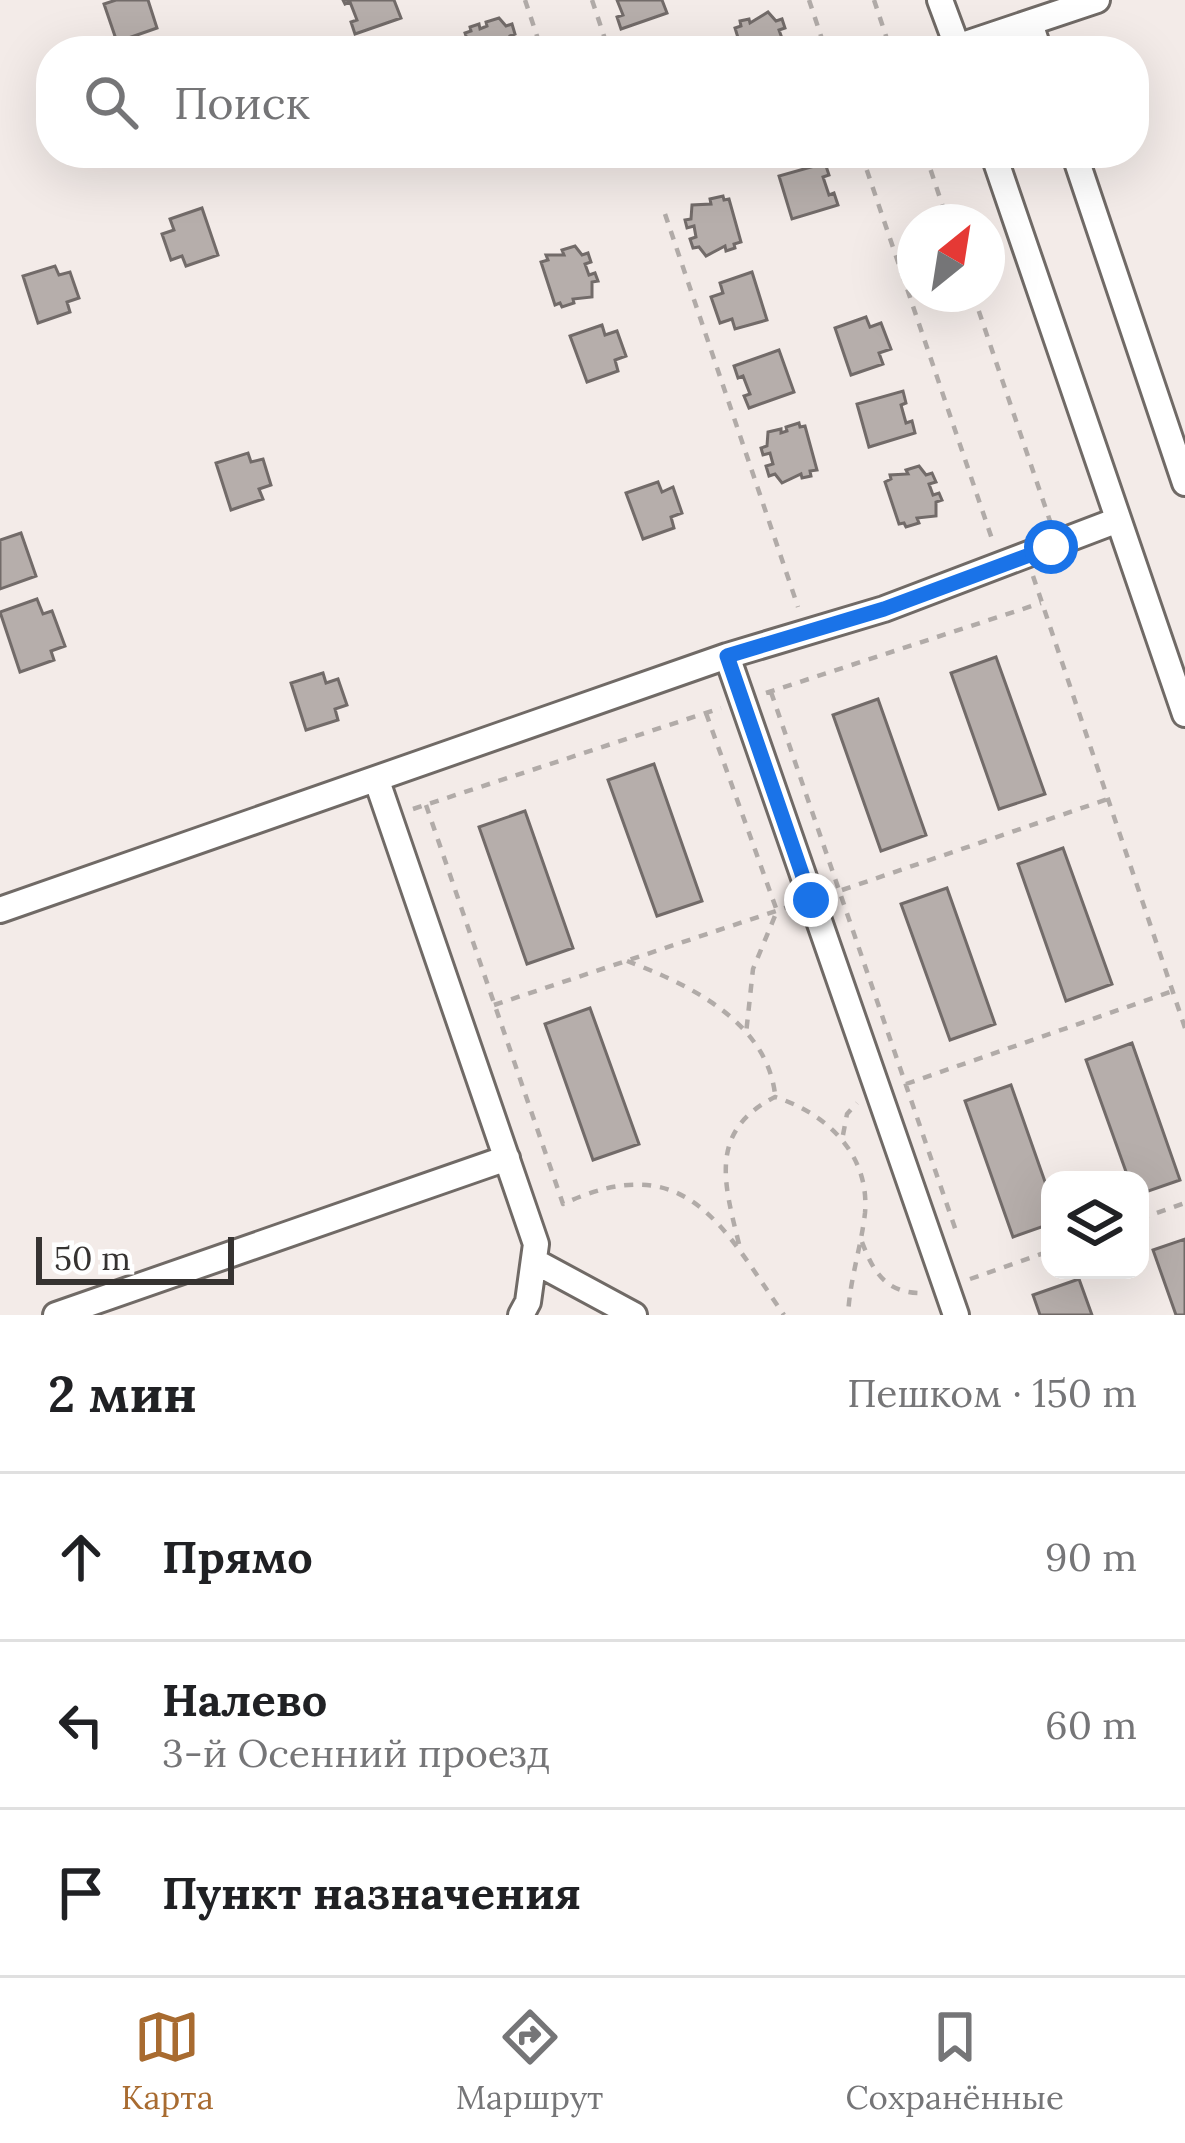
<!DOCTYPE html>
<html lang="ru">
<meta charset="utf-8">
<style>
body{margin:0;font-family:Lora,serif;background:#f2f2f2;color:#202124}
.controls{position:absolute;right:36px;bottom:36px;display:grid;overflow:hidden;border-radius:24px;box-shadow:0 12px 48px #0002}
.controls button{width:108px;height:108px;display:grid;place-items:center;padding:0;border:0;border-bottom:3px solid #e0e0e0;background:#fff;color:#202124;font:60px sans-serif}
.compass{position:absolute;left:897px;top:204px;width:108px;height:108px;border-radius:50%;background:#fff;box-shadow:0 12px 48px #0002;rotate:30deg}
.scale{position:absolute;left:36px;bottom:30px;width:198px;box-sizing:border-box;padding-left:12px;border:6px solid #363331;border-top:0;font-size:33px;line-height:42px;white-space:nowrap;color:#363331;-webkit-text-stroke:9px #fff;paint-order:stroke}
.stop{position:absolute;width:36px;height:36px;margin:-27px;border:9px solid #1a73e8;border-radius:50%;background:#fff}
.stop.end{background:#1a73e8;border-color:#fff;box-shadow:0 3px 12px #0008}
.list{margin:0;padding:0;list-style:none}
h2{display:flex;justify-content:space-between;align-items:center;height:156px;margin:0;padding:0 48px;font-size:51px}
h2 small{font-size:39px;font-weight:400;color:#757577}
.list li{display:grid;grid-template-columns:78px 1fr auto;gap:36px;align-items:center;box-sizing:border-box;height:168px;padding:0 48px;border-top:3px solid #e0e0e0}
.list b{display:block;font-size:45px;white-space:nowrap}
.list p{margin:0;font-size:39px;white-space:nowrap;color:#757577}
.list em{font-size:39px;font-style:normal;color:#757577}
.icon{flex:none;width:66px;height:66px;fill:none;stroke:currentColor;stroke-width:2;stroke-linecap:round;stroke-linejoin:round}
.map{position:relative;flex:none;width:1185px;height:1315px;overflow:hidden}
.search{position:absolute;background:#fff;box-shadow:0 12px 48px #0002;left:36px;right:36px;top:36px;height:132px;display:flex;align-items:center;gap:30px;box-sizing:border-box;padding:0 42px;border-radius:48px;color:#757577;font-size:45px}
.sheet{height:660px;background:#fff}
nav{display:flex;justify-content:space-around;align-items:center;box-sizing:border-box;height:168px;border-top:3px solid #e0e0e0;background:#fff;font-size:33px;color:#757577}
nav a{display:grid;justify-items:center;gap:6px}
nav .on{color:#a86b30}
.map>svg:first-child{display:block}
</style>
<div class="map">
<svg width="1185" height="1315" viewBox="0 0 1185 1315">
<rect width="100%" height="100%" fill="#f3ebe8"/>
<path fill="#b6aeab" stroke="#726b69" stroke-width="3" d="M116,0H148L157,28L117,42L104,4Z
M343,0H394L401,18L355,34L351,22L357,20L350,2L345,4Z
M617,0H662L667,13L621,29L617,17L623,15Z
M768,12L776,21L782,19L785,28L779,30L783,41L789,39L791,47L786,51H742L735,28L741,26L740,21L749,19L750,23Z
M499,18L506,26L512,24L515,34L510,36L513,46L519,45L522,51H471L465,33L471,31L470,27L479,24L480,29L487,26L486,22Z
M825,163L829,175L823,177L829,195L834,193L838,205L792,219L779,176Z
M723,196L724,200L729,199L741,242L734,244L735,248L726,251L725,246L706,256L699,247L693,248L690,239L696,237L694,226L687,228L685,220L691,219L692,205L711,204L710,199Z
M202,208L218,255L186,266L182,256L171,260L162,234L174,230L170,219Z
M575,246L582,255L588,253L591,262L585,264L589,275L595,273L598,281L592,282V297L573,299L574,303L562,307L560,303L555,305L541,262L548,260L546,255H564L562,250Z
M55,266L59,275L70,272L79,298L67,302L70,312L38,323L23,276Z
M752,272L767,320L735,329L732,319L720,323L711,297L723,293L720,283Z
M866,317L870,327L881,323L891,349L879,353L883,364L851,375L835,328Z
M602,325L605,335L617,331L626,356L615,360L618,371L587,382L570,336Z
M779,350L794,392L749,408L744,396L750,394L743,376L738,378L734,366Z
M903,391L906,403L901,405L906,423L912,421L915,433L869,447L857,404Z
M799,423L800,427L805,426L817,470L810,471L811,476L802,478L801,474L782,483L775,474L769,476L766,466L773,464L770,453L763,455L761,448L767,446L768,432L781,429V433L787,431L786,427Z
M248,453L251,462L263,459L271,485L259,489L263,499L231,510L216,463Z
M919,466L926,475L932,473L936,482L929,484L933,495L939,493L942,500L936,502V516L917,518L919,523L906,527L904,523L899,524L885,482L891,479L890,475L908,474L906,470Z
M658,482L662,492L673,487L682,513L671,517L674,528L643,539L626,493Z
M21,533L36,576L0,589V540Z
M37,599L43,614L52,611L65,646L51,651L54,660L20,672L0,612Z
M996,657L1045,794L999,809L951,673Z
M323,673L326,683L338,679L347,705L335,709L338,720L306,730L291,683Z
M878,699L926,835L881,851L833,715Z
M654,764L702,901L657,916L608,780Z
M525,811L573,948L527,964L479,827Z
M1063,848L1112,984L1066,1001L1018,864Z
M947,888L995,1024L950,1040L901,904Z
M590,1008L639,1144L593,1160L545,1024Z
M1132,1043L1180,1180L1140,1194V1180H1129L1086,1060Z
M1011,1085L1050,1196V1224L1013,1237L965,1101Z
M1185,1239V1315H1176L1153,1250Z
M1079,1279L1092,1315H1040L1033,1295Z"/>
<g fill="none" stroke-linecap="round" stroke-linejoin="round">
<g stroke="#706a66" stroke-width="30">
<path id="minor" d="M940,0L959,51
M1030,23L1039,51
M957,47L1097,0
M993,153L1185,714
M1074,153L1185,483
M727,656L956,1315
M377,781L536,1244L528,1302L521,1315
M0,910L727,656L884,609L1118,520
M534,1261L634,1315
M56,1315L507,1158"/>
</g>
<path stroke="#b1aba8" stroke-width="4.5" stroke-dasharray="9 9" stroke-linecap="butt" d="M525,0L542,51
M592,0L609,51
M809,0L826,51
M874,0L891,51
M861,153L992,539
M925,153L948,222
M665,214L798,607
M973,294L1050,521
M1033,576L1185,1028
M771,692L956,1231
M766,693L1041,603
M706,713L777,911L753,969L746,1034
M426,805L563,1204C686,1147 722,1225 784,1315
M413,809L721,708
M842,890L1108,799
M627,961C688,984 766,1021 775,1094
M494,1005L791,906
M906,1084L1173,991
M843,1135L847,1114L857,1103
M1140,1219L1185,1203
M862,1242C873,1271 885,1292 919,1293
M739,1244C724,1183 708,1131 775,1097C826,1113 870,1154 865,1213C861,1248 850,1278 848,1315
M970,1279L1050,1251"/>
<use href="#minor" stroke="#fff" stroke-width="24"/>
</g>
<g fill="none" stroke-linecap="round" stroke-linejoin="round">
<path stroke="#1a73e8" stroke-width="15" d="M811,900L727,656L884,609L1051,547"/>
</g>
</svg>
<div class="controls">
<button><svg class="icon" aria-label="layers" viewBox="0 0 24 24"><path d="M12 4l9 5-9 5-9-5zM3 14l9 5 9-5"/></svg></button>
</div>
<svg class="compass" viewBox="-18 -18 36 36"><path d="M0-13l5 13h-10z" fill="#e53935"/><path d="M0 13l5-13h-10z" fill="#757577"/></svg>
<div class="scale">50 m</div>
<div class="stop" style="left:1051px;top:547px"></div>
<div class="stop end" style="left:811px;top:900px"></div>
<div class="search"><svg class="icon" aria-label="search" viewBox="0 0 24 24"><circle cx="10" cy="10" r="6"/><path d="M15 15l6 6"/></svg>Поиск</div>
</div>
<section class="sheet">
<h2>2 мин<small>Пешком · 150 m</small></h2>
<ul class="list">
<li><svg class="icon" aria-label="ahead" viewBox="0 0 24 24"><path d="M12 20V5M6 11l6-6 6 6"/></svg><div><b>Прямо</b></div><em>90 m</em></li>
<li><svg class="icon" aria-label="left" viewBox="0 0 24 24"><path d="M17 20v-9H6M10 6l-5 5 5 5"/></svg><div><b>Налево</b><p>3-й Осенний проезд</p></div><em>60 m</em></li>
<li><svg class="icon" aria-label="arrive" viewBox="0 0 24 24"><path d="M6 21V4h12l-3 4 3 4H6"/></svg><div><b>Пункт назначения</b></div></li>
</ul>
</section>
<nav>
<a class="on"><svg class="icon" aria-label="map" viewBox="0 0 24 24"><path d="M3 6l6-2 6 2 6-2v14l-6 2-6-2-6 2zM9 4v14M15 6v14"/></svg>Карта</a>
<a><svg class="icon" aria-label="directions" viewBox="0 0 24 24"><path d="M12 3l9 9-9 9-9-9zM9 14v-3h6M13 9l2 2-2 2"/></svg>Маршрут</a>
<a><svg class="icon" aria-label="saved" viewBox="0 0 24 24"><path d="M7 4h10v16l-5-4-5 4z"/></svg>Сохранённые</a>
</nav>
